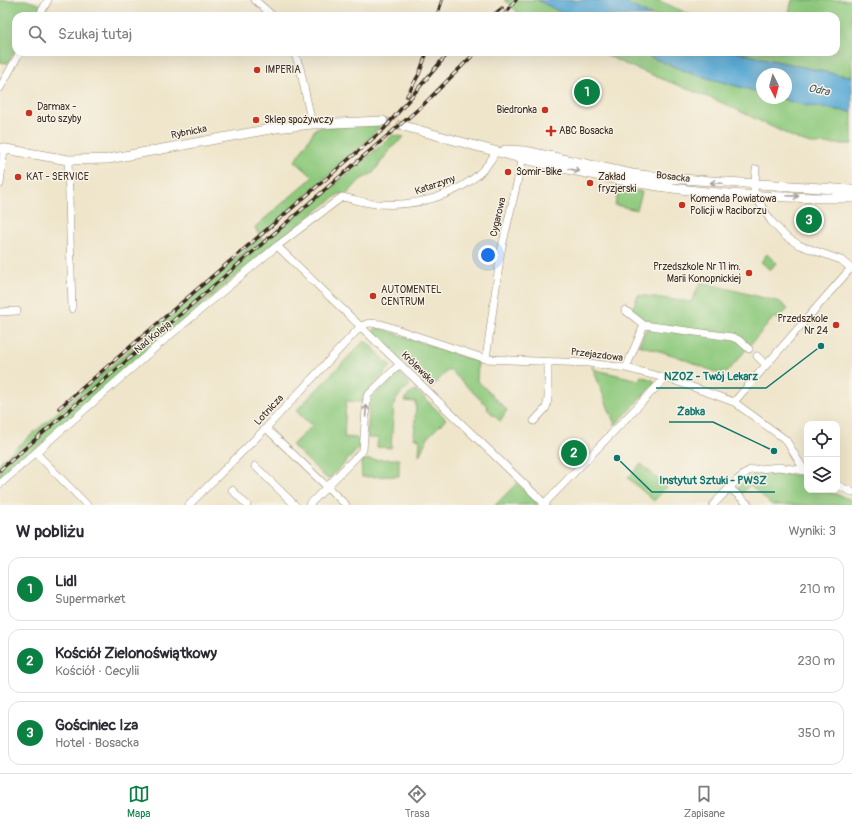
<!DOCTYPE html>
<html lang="pl">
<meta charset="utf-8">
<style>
body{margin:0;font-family:Pangolin,sans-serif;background:#f7f7f7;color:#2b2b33}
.controls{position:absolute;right:12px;bottom:12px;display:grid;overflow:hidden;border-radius:8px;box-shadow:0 4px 16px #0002}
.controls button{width:36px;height:36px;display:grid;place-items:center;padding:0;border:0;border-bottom:1px solid #e1e1e2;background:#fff;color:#2b2b33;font:20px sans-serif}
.compass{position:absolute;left:756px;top:68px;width:36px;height:36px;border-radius:50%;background:#fff;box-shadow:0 4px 16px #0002;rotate:174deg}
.you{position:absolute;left:488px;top:255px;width:14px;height:14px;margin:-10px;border:3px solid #fff;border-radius:50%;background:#1a73e8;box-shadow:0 0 0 6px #1a73e833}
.badge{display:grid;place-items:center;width:26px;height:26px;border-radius:50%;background:#0b8043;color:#fff;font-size:13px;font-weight:700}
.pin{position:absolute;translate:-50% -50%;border:2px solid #fff;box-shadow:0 1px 4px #0006}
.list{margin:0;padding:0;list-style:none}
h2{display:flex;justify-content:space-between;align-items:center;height:52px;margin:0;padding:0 16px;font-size:17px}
h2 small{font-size:13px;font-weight:400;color:#7c7c81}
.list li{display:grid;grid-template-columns:26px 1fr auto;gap:12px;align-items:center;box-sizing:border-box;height:64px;margin:0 8px 8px;padding:0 8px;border:1px solid #e1e1e2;border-radius:12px}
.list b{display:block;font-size:15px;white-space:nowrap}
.list p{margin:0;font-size:13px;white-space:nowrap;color:#7c7c81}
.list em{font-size:13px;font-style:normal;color:#7c7c81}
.icon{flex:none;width:22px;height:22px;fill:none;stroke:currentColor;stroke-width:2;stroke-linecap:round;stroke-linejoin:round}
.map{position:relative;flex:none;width:852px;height:505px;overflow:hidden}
.search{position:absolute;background:#fff;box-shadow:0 4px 16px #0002;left:12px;right:12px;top:12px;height:44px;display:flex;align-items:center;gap:10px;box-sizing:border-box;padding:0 14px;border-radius:12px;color:#7c7c81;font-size:15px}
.sheet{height:268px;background:#fff}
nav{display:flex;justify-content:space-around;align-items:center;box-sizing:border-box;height:56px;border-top:1px solid #e1e1e2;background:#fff;font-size:11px;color:#7c7c81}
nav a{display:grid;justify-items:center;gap:2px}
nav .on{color:#0b8043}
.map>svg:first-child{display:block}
</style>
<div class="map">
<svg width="852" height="505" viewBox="0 0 852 505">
<rect width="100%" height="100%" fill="#f7f3e8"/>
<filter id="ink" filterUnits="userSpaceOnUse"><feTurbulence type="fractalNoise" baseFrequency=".025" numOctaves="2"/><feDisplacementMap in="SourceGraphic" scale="8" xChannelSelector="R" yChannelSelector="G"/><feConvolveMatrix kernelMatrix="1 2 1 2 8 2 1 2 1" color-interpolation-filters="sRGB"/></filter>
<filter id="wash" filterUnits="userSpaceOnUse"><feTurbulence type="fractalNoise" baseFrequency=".012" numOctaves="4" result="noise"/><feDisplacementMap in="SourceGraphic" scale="16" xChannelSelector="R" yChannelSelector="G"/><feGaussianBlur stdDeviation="0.9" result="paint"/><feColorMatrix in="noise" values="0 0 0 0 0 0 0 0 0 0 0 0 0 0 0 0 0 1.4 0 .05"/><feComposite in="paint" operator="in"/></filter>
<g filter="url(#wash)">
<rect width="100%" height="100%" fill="#efe5ca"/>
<path fill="#8fca7e" stroke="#657a4e" d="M0,0H26L41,5L34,16H16V48L8,63L0,62Z
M504,0H537L568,16H522Z
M620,0H658L693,16H652Z
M792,0H852V76L840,75L735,52H836V16H788Z
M601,52H637L693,74L762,93V98H779L803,105L852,112V144H811L801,141L725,104L620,62Z
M382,123L370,138L260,237L264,240L331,188L393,135L404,137L391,148L373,173L360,180L347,194H339L272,245L0,480V462L260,237L255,227L313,177L295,161L316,128Z
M619,187L642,192L637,210L615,205Z
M767,254L776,263L770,270L761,262Z
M701,282L780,302L788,309L778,319L774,317L728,371L720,374L676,356L639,345L645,331L652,326L631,313L638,295L691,302Z
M376,328H379L478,362L477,380L507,410L500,421L487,409L488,407L449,369L431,388L376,337L373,332Z
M363,342H367L391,366L363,397V402L346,401L344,437L356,438L361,442L360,447L330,478H326L292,445L312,426L296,411Z
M592,366L596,370L639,380L641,376L653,380L655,383L615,425Z
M396,372H399L410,385L400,394L394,403L391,448L377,447L378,438H367L370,399Z
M413,391H417L446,419L428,437L419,456L420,439L414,438L416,402L405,401V398Z
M399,459V476L362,477L361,460Z
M641,464L667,487L654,501L628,478Z
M775,473L805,476L807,481V490H824L852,500V505H772L750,485L741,494L738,490V487L749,477Z
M517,483L538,504L536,505H495Z"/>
<path fill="#5cabd6" stroke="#4c6a7a" d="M537,0H620L652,16H568Z
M637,52H735L840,75L852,76V112L803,105L779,98H786V74H762V93L693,74Z"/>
</g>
<g filter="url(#ink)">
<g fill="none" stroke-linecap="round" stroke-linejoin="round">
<path stroke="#cbc0a8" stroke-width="9" stroke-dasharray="9 4.5" stroke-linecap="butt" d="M383,121L404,126"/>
<g stroke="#958874" stroke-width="8">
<path id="minor" d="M255,0L273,16
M39,16L48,0
M294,52L300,68L312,124
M0,88L20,52
M68,160L72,309
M756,169L754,194L771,221L785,236L799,245L841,260L852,269
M0,184L4,149
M277,246L546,505
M625,310L644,325
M0,312L17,311
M757,356L766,365
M486,359L501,251L524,153
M626,368L644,325L732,337L739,340L749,349
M734,402L851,268
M534,421L546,408L548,399V361
M266,428L346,505
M36,453L87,505
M255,466L295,505
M0,484L156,347L277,246L342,197C354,199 367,204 379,204C421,207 476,192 496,151
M837,485L852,492
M730,488L749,505
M232,490L247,505
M189,505L266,428L361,326L369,323L381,324L486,359L589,363L626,368L673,380L734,402L786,440L804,470
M309,505L363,450L367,396L400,364
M543,505L665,378
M713,505L737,480L750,470L779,467L806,471"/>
</g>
<g stroke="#958874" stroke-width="10">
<path id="tertiary" d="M404,126C489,150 576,175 665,187C726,196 790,198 852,198
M0,148L68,160L108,159L276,128L312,124L383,121
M505,150L525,151L632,174L666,178L852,190"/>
</g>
<use href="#minor" stroke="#fff" stroke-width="7"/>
<use href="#tertiary" stroke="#fff" stroke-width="9"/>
<g stroke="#3b2a1e" stroke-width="3.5">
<path id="rail" d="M437,16L442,0
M492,16L502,8
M503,16L516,0
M407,96L419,74L427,52
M59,408L384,129L449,52
M0,470L423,105L476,52"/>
</g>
<use href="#rail" stroke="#f7f3e8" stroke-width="2" stroke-dasharray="6" stroke-linecap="butt"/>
</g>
<defs><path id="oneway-shaft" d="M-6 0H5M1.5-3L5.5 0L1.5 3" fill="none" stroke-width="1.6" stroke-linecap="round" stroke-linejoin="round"/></defs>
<g stroke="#a79f9a">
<use href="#oneway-shaft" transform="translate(574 170) rotate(13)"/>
<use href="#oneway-shaft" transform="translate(716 183) rotate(-177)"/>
<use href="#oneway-shaft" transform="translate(793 196) rotate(2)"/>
<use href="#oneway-shaft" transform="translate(366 411) rotate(-85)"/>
</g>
</g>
<g fill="#c8321e" stroke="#f7f3e8" stroke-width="1.5">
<circle cx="257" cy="70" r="4"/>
<circle cx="545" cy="110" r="4"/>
<circle cx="29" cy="113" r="4"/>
<circle cx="256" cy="120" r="4"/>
<path d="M549 125h4v4h4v4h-4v4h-4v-4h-4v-4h4z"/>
<circle cx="508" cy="172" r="4"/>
<circle cx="18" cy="177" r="4"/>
<circle cx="590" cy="183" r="4"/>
<circle cx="682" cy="205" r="4"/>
<circle cx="749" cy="273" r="4"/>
<circle cx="373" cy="296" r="4"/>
<circle cx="836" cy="325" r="4"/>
</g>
<g text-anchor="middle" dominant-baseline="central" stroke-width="3" stroke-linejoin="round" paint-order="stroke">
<g font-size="10" fill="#3b2a1e" stroke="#f7f3e8" text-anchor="start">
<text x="265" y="70">IMPERIA</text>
<text x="37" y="107">Darmax -<tspan x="37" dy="12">auto szyby</tspan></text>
<text x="537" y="110" text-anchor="end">Biedronka</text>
<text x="264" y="120">Sklep spożywczy</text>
<text x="559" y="131">ABC Bosacka</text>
<text x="516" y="172">Somir-Bike</text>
<text x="26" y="177">KAT - SERVICE</text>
<text x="598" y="177">Zakład<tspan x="598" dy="12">fryzjerski</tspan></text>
<text x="690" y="199">Komenda Powiatowa<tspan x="690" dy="12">Policji w Raciborzu</tspan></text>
<text x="741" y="267" text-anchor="end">Przedszkole Nr 11 im.<tspan x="741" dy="12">Marii Konopnickiej</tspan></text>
<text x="381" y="290">AUTOMENTEL<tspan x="381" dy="12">CENTRUM</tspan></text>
<text x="828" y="319" text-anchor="end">Przedszkole<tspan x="828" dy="12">Nr 24</tspan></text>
</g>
<g font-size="10" fill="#3b2a1e" stroke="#f7f3e8">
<text transform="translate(189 132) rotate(-11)">Rybnicka</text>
<text transform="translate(673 177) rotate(7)">Bosacka</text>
<text transform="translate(435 185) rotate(-19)">Katarzyny</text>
<text transform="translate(498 217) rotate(-77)">Cygarowa</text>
<text transform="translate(153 337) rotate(-40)">Nad Koleją</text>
<text transform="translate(597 355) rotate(7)">Przejazdowa</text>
<text transform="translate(418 368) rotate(44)">Królewska</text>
<text transform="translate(269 410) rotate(-47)">Lotnicza</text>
</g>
<g font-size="11" font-style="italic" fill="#47575e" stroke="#f7f3e8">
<text transform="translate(819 90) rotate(12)">Odra</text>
</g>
</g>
<path fill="none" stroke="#0f766e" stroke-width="1.5" d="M821 346L766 388H656M774 451L713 422H669M617 458L652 492H775"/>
<g fill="#0f766e" stroke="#f7f3e8" stroke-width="1.5">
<circle cx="821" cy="346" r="4"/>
<circle cx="774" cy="451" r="4"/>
<circle cx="617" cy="458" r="4"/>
</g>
<g font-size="11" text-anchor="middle" font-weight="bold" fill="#0f766e" stroke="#f7f3e8" stroke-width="3" stroke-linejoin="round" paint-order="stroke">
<text x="711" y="380">NZOZ - Twój Lekarz</text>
<text x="691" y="415">Żabka</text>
<text x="713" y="484">Instytut Sztuki - PWSZ</text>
</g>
</svg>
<div class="controls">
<button><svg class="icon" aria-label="locate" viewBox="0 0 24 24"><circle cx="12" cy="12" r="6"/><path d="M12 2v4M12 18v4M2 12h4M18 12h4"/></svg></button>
<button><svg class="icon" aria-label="layers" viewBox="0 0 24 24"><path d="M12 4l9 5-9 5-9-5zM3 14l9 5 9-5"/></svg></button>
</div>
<svg class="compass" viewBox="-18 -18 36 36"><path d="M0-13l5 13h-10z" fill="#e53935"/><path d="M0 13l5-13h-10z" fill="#7c7c81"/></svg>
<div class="you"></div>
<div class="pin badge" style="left:587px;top:92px">1</div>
<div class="pin badge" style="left:574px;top:453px">2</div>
<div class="pin badge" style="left:809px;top:220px">3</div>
<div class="search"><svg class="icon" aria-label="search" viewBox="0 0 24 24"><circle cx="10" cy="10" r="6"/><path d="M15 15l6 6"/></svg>Szukaj tutaj</div>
</div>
<section class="sheet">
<h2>W pobliżu<small>Wyniki: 3</small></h2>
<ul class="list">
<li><span class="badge">1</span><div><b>Lidl</b><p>Supermarket</p></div><em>210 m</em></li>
<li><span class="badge">2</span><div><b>Kościół Zielonoświątkowy</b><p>Kościół · Cecylii</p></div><em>230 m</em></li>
<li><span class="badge">3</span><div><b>Gościniec Iza</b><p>Hotel · Bosacka</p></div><em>350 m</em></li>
</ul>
</section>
<nav>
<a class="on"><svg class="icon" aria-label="map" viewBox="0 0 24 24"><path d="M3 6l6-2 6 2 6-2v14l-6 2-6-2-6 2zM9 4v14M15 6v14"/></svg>Mapa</a>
<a><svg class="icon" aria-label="directions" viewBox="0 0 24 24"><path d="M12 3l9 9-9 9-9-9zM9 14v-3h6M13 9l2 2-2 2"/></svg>Trasa</a>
<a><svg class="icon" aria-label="saved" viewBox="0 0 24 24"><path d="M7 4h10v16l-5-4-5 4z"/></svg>Zapisane</a>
</nav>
